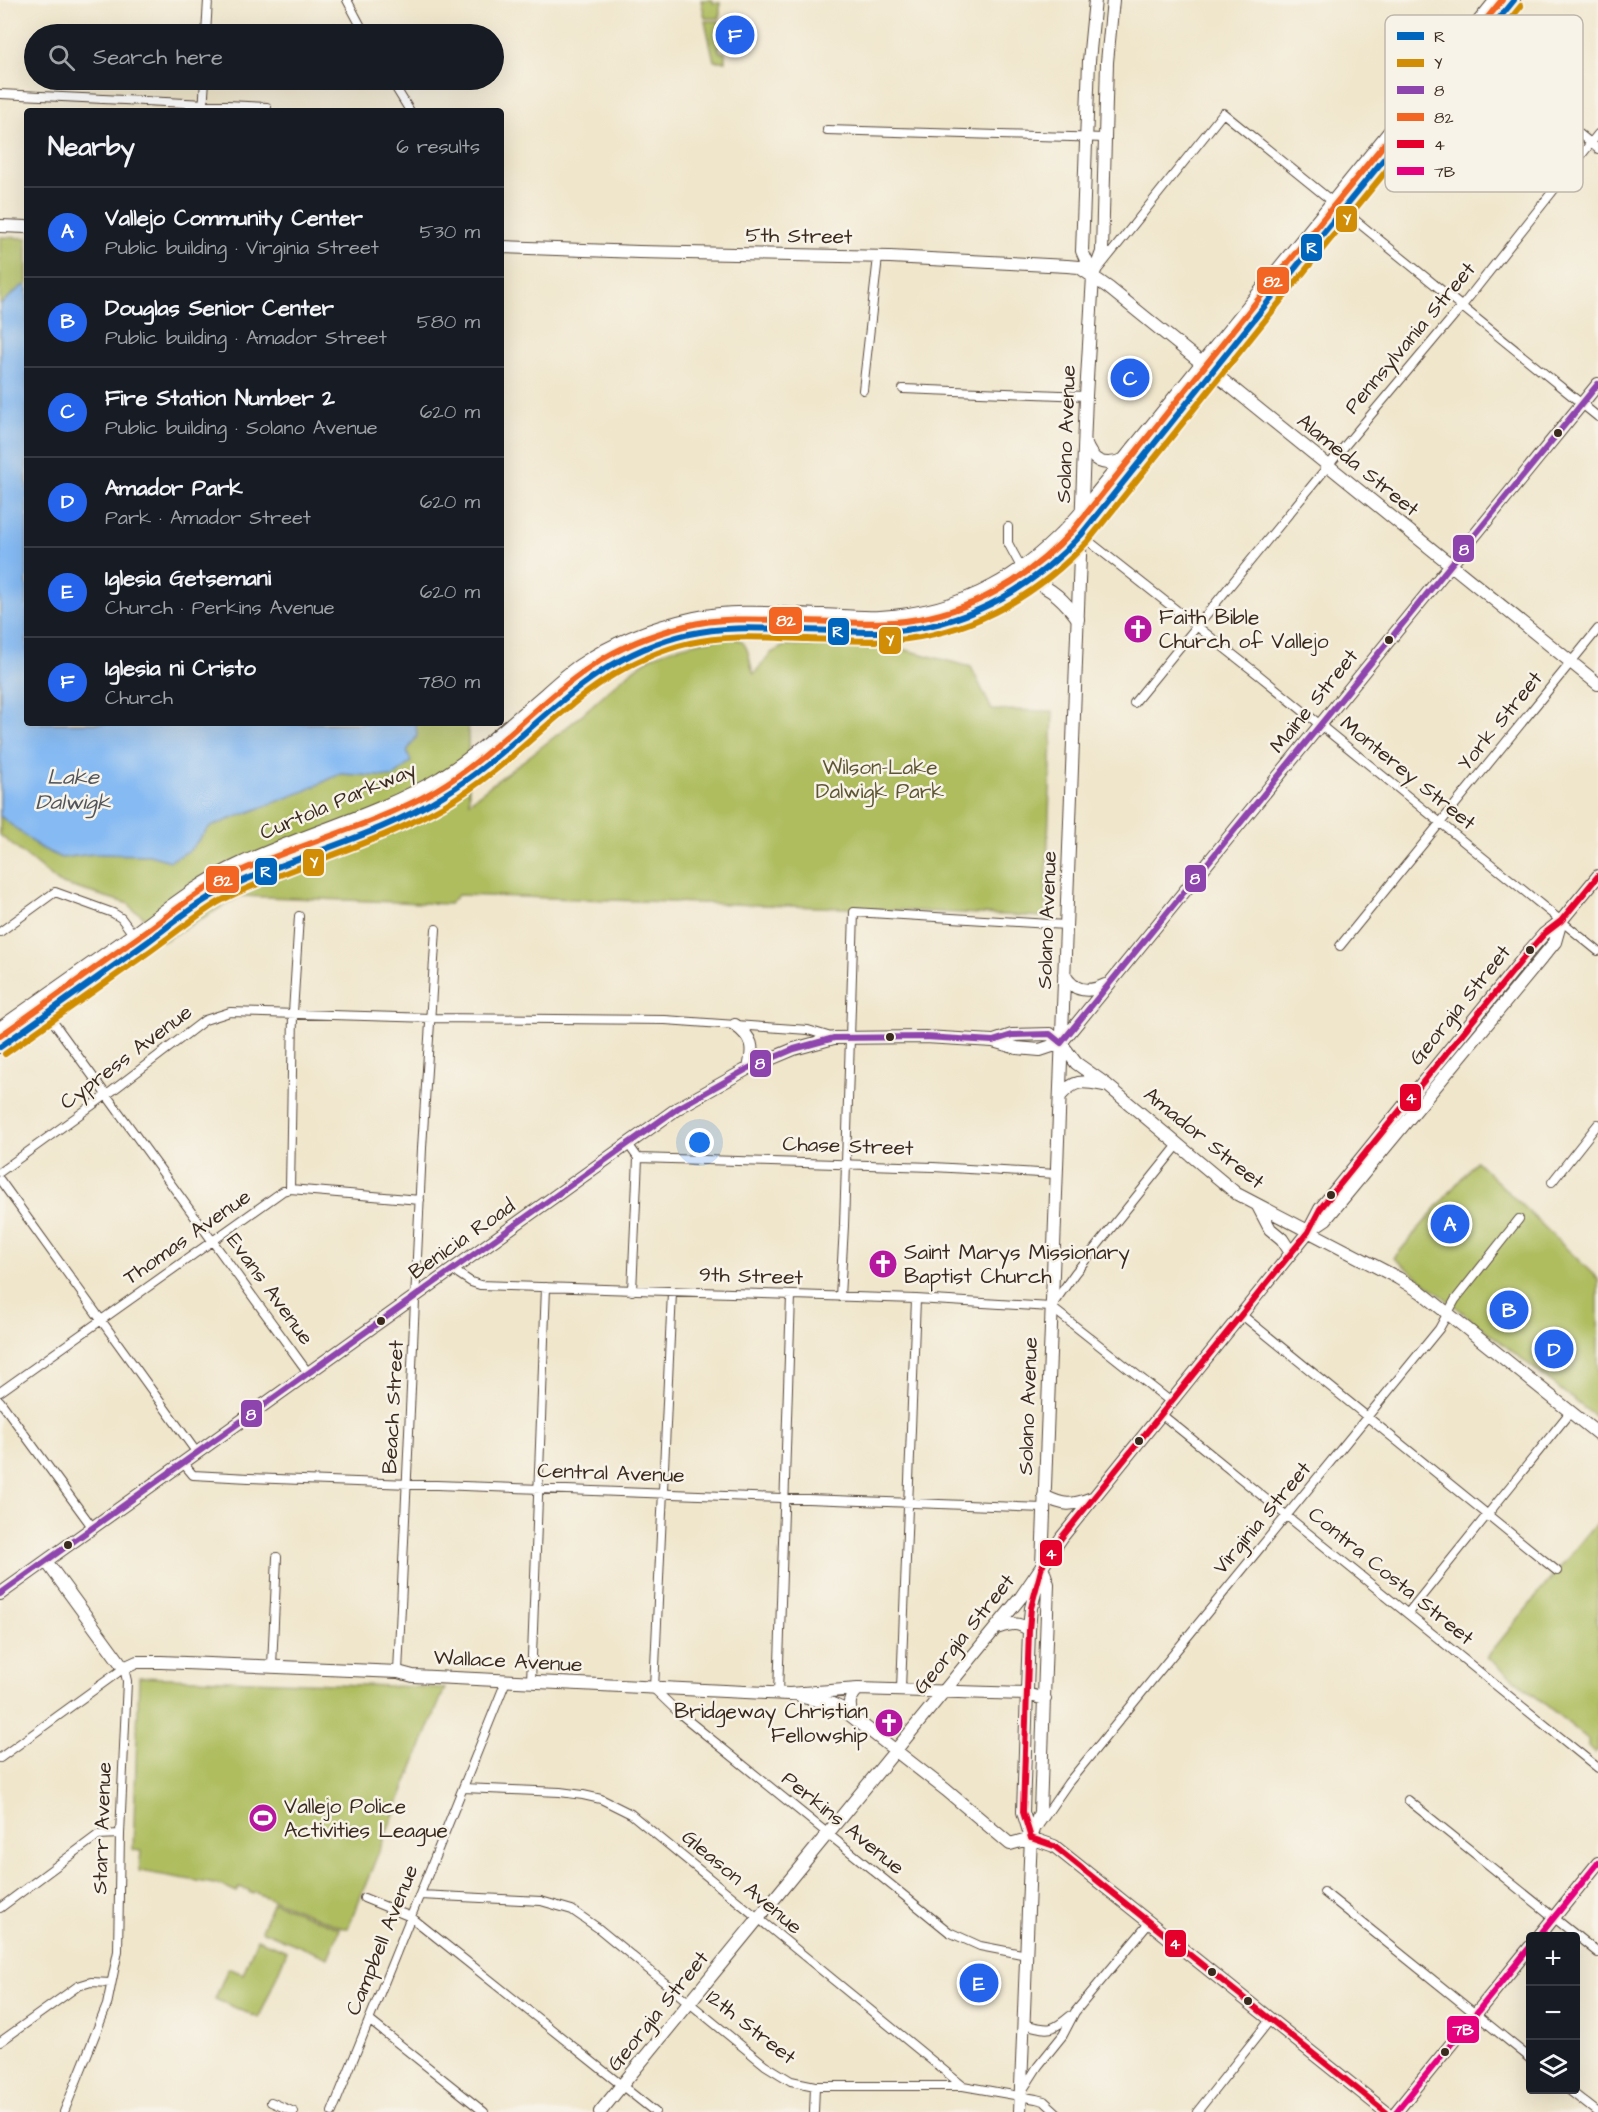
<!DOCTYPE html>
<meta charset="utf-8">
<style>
body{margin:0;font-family:"Architects Daughter",sans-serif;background:#242831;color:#f1f3f6}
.controls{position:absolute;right:18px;bottom:18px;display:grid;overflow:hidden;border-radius:6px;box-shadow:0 6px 24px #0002}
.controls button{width:54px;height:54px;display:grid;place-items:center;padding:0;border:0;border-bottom:2px solid #363941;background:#171b24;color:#f1f3f6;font:30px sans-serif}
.you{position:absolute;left:700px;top:1143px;width:21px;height:21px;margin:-15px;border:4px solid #fff;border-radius:50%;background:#1a73e8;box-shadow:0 0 0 9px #1a73e833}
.badge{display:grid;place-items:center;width:39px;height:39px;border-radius:50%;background:#2563eb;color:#fff;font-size:20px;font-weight:700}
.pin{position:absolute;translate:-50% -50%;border:3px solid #fff;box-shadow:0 2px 6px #0006}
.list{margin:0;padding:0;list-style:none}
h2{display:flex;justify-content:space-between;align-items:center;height:78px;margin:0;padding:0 24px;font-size:26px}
h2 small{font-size:20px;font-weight:400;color:#9ea1a6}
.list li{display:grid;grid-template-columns:39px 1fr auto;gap:18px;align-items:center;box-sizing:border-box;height:90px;padding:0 24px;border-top:2px solid #363941}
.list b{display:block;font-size:22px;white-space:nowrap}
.list p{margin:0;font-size:20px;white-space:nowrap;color:#9ea1a6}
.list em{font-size:20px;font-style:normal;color:#9ea1a6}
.icon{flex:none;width:33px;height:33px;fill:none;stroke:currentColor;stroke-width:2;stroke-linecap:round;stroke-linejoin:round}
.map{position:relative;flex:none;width:1598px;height:2112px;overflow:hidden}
.search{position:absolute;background:#171b24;box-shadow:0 6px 24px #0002;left:24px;top:24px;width:480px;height:66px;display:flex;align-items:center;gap:15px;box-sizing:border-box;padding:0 21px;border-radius:33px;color:#9ea1a6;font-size:22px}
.panel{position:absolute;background:#171b24;box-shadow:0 6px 24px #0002;left:24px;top:108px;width:480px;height:618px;border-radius:6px}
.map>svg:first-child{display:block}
</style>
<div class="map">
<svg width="1598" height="2112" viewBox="0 0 1598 2112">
<rect width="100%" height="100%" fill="#f7f3e8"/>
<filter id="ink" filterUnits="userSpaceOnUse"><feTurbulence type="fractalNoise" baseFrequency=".0167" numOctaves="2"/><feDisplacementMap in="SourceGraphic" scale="12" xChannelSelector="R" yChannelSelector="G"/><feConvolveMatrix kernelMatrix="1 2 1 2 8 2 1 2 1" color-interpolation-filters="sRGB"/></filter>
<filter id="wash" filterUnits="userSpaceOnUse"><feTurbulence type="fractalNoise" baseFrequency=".008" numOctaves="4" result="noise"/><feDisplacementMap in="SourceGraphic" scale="24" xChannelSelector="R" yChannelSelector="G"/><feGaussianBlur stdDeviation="1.35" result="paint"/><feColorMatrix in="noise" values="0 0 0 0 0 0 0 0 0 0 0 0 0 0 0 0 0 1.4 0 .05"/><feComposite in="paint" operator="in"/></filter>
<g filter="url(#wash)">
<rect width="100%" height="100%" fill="#f0e6cc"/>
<path fill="#afbd5f" stroke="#75743e" stroke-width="1.5" d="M701,0H713V3H720V18H705Z
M705,21H720L719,51L725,53V61H714Z
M0,237L27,238V723H468L469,802C505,774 543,747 578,718C602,697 625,673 652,657C666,649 728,632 741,641C750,647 749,665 754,674L771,653L786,645L902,649L971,667L992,710L1053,711L1045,917L847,908L458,895L449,904L240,896L162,942C155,933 146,914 134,911L129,904L59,883L0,835Z
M1476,1161L1598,1279V1419L1394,1258Z
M1598,1521V1612L1596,1621L1598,1628V1750L1595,1753L1589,1747V1740L1487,1657Z
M139,1677L445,1688L348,1928H343L254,1892L253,1894L249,1892V1890L239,1887L237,1892L220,1885L139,1871L141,1851L133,1850Z
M273,1902L340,1929L328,1958L261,1930Z
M257,1939L287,1951L259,2018L215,1999L228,1968L243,1974Z"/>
<path fill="#85baf3" stroke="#607288" stroke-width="1.5" d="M27,285V723H416L417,736L407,751L411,762L393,777L340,774L305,791L210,827L189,851L170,861L149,855L93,854L61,858L39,847L0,816V305L21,287Z"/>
</g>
<g filter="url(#ink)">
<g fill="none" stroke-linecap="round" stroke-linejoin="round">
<g stroke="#564638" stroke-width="10">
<path id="street" d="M347,0L365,34
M1443,23L1598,149
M206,34L208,0
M391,80L410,111
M0,94L267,107
M203,111L205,80
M827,130L1106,138
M1099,268L1223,113L1598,417
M903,389L1086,396
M863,390L878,257
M1008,527V543L1022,569L1031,581
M1081,535L1260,676L1598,951
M1134,703L1328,466L1462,306L1598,134
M0,932L55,892L113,913L121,918L133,934
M1340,946L1598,629
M54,1023L309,1374
M628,1144L638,1158L632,1291
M638,1158L933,1167L1057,1174
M0,1172L112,1091L205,1020L230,1012L432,1018L665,1020L808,1030L831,1037
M0,1180L197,1453
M1552,1182L1598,1124
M290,1189L293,1013L299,916
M453,1270L471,1282L480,1285L916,1299L1051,1307
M672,1292L654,1689L679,1713L949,1932L980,1946L1027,1955
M840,1297L844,1226L854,912L1066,925
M1053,1304L1075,1273L1178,1145
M1051,1307L1171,1402
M1242,1315L1557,1571
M0,1392L283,1191L290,1189L420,1200
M0,1401L93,1528
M1161,1414L1598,1768
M183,1463L193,1475L249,1478L1044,1508
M1408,1613L1571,1411
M272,1666L277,1557
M398,1672L422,1148L436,929
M531,1682L546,1287
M901,1689L916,1299
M778,1694L791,1296
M0,1758L124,1668L127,1681L120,1834L118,1951L107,2005L64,2112
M463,1788L560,1792L583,1795L601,1799L631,1814L963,2086
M1408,1800L1598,1953
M1039,1825L1068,1783L1439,1329L1455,1300L1519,1219
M1324,1892L1530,2058
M420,1895L541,1901L572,1910L598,1928L765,2065L791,2081L815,2086H963L1036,2099L1044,2101L1056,2112
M364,1898L411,1917L655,2112
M0,1908L98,1835L120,1834
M369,2020L484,2112
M1023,2024C1048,2030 1050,2033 1070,2016
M0,2042L78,1986L91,1982L111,1983
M1569,2090L1597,2112
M1022,2091L1038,2066L1063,2035L1075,2012L1150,1922
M271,2102L294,2112
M332,2112L506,1681
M814,2112L815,2086
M1197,2112L1270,2020"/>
</g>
<g stroke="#564638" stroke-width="14">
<path id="secondary" d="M0,226L27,227
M501,247L639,252L890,257L1067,266L1079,267L1109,288L1598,684
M1093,276L1082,251L1089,61L1095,0
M1064,974C1073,992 1089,993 1105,985
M735,1025C753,1038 754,1047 749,1068
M994,1041L1012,1035L1050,1034L1061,1043L1076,1063L1107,1085L1237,1194L1398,1278L1421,1292L1598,1434
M1061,1043L1598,384
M1060,1096C1075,1079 1082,1081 1104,1085
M1258,1206L1270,1229L1282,1239L1291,1253
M1311,1229L1326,1219L1555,942L1561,921
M1044,1496C1064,1506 1071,1506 1092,1498
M46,1561L124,1668L137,1662H161L398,1672L413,1676L789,1694L858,1689L1027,1694L1045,1699
M0,1594L678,1108L749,1068L794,1049L834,1038L925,1037L993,1041L1017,1048L1040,1050L1061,1043
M996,1628C1010,1624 1017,1621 1029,1630
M802,1697L830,1703L841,1708L946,1790L1010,1844L1031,1838L1054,1846L1386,2112
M852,1716C848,1704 849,1698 858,1689
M1031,1838L1023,1812L1029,1630L1031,1608L1042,1566L1086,396L1093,276L1102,252L1107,62L1113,0
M1539,1936L1598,1863
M600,2112L1021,1597L1062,1537L1308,1232L1320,1209L1530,950L1544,934L1561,921L1598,876
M1020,2112L1030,1860L1031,1838L1040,1812L1048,1584L1042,1566
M1396,2112L1530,1947"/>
</g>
<g stroke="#564638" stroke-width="14">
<path id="primary" d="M1085,442C1092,462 1103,467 1123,460
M1031,581C1052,588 1065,601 1078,619
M0,1028C44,997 88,966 132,935C167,909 200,882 240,864C306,833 378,815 440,778C478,754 512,722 546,693C557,683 568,673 580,665C615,641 653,627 694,618C736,609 781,614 824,615C842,616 861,618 880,617C966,612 1027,575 1082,511L1496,0
M0,1047L213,895C286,858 369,838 441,797C498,763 542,710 597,673C628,652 664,639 700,632C735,625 772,629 807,630C839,630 873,633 905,630C954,624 1008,601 1046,569C1059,559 1070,547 1081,535L1321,236L1514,0"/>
</g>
<use href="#street" stroke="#fff" stroke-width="8"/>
<use href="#secondary" stroke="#fff" stroke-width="12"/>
<use href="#primary" stroke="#fff" stroke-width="12"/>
<g stroke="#f7f3e8" stroke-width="10">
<path id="bus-1" d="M0,1047C49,1012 97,978 146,943C169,926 192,906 217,893C290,856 374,839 444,795C533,740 580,659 689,634C728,625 767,629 806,630C839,631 873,634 905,630C974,622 1035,585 1081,535L1321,236L1514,0"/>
</g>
<g stroke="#f7f3e8" stroke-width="10">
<path id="bus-2" d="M5,1054C52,1021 99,987 146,954C170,937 193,918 217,903C238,891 263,882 285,873C339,852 395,834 445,805C535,753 580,669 690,643C729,634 768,638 808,639C840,640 874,643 907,639C978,630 1040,593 1088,541L1328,242L1521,6"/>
</g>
<g stroke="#f7f3e8" stroke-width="10">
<path id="bus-3" d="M1061,1043L1598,384
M0,1594L678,1108L749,1068L794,1049L834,1038L925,1037L993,1041L1012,1035L1050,1034L1061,1043"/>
</g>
<g stroke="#f7f3e8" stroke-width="10">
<path id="bus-4" d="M0,1036C47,1003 93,969 140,936C163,920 186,900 210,886C282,847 365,831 436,790C494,756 538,701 595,664C622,646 653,634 685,626C725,616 766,620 807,621C839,622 873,625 905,621C971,613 1030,578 1074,529L1314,230L1502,0"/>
</g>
<g stroke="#f7f3e8" stroke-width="10">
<path id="bus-5" d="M1031,1838L1023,1812L1029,1630L1031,1608L1042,1566L1062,1537L1308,1232L1320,1209L1530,950L1544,934L1561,921L1598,876
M1031,1838L1054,1846L1386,2112"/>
</g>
<g stroke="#f7f3e8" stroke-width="10">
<path id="bus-6" d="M1539,1936L1598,1863
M1396,2112L1530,1947"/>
</g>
<use href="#bus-1" stroke="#0065bd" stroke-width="6"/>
<use href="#bus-2" stroke="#d18d06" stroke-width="6"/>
<use href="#bus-3" stroke="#8e44ad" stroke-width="6"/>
<use href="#bus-4" stroke="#f26522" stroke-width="6"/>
<use href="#bus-5" stroke="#e4002b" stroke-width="6"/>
<use href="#bus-6" stroke="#e5007d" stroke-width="6"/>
</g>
</g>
<defs>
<g id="church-disc" transform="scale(1.5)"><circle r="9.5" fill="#b5179e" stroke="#f7f3e8"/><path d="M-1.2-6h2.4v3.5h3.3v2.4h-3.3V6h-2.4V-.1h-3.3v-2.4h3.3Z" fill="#fff"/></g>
<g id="stadium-disc" transform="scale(1.5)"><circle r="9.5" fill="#b5179e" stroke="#f7f3e8"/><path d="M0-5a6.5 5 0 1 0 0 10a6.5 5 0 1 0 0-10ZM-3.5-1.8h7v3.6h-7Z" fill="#fff"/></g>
</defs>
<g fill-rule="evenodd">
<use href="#church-disc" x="1138" y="629"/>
<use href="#church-disc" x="883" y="1264"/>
<use href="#church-disc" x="889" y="1723"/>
<use href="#stadium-disc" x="263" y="1818"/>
</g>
<g fill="#3b2a1e" stroke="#f7f3e8" stroke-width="2">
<circle cx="1558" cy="433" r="5"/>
<circle cx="1389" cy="640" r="5"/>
<circle cx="1530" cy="950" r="5"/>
<circle cx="890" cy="1037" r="5"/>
<circle cx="1331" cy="1195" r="5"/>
<circle cx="381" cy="1321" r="5"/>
<circle cx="1139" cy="1441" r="5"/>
<circle cx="68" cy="1545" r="5"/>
<circle cx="1212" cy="1972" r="5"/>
<circle cx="1248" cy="2001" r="5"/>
<circle cx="1445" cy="2052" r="5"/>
</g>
<g text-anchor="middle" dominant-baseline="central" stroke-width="5" stroke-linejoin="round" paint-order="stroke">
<g font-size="21" fill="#3b2a1e" stroke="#f7f3e8">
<text transform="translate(799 236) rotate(1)">5th Street</text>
<text transform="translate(1410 338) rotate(-50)">Pennsylvania Street</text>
<text transform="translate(1066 434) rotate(-88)">Solano Avenue</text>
<text transform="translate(1358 465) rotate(39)">Alameda Street</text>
<text transform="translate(1314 701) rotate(-51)">Maine Street</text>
<text transform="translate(1500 721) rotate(-51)">York Street</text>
<text transform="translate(1408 773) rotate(39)">Monterey Street</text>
<text transform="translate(338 801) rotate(-23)">Curtola Parkway</text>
<text transform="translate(1047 920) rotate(-88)">Solano Avenue</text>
<text transform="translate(1460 1005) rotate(-51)">Georgia Street</text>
<text transform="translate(126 1057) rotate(-37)">Cypress Avenue</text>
<text transform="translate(1204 1138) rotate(39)">Amador Street</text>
<text transform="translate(848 1146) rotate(2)">Chase Street</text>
<text transform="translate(187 1237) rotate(-35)">Thomas Avenue</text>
<text transform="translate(462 1239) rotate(-35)">Benicia Road</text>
<text transform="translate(751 1276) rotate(2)">9th Street</text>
<text transform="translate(270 1289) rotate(54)">Evans Avenue</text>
<text transform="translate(1028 1406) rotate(-88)">Solano Avenue</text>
<text transform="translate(393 1407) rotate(-87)">Beach Street</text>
<text transform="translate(611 1473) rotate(2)">Central Avenue</text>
<text transform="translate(1262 1518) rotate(-50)">Virginia Street</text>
<text transform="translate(1391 1576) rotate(39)">Contra Costa Street</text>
<text transform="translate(964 1634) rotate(-51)">Georgia Street</text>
<text transform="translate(508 1661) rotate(3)">Wallace Avenue</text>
<text transform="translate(843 1823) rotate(39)">Perkins Avenue</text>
<text transform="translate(102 1828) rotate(-88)">Starr Avenue</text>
<text transform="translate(742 1882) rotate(40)">Gleason Avenue</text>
<text transform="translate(382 1940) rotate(-68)">Campbell Avenue</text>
<text transform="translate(658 2011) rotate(-51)">Georgia Street</text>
<text transform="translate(751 2027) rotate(38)">12th Street</text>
</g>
<g font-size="21" fill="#3b2a1e" stroke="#f7f3e8" text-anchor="start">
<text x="1159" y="617">Faith Bible<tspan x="1159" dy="24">Church of Vallejo</tspan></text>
<text x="904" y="1252">Saint Marys Missionary<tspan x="904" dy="24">Baptist Church</tspan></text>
<text x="868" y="1711" text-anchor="end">Bridgeway Christian<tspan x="868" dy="24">Fellowship</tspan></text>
<text x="284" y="1806">Vallejo Police<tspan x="284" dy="24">Activities League</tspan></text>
</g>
<g font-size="21" fill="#5e5632" stroke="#f7f3e8">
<text x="880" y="767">Wilson-Lake<tspan x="880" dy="24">Dalwigk Park</tspan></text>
</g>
<g font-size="22" font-style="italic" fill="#51555e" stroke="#f7f3e8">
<text x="73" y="777">Lake<tspan x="73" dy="25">Dalwigk</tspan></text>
</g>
</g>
<rect x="1385" y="15" width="198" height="177" rx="9" fill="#f7f3e8" stroke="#bfb7ab" stroke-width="1.5"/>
<rect x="1397" y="32" width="27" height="8" fill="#0065bd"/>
<rect x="1397" y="59" width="27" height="8" fill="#d18d06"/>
<rect x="1397" y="86" width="27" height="8" fill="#8e44ad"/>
<rect x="1397" y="113" width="27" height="8" fill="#f26522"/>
<rect x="1397" y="140" width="27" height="8" fill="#e4002b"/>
<rect x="1397" y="167" width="27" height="8" fill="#e5007d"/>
<g font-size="16" fill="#3b2a1e">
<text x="1434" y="42">R</text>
<text x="1434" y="69">Y</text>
<text x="1434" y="96">8</text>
<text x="1434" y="123">82</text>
<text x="1434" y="150">4</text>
<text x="1434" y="177">7B</text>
</g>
<g stroke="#f7f3e8" stroke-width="2">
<rect x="1335" y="205" width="23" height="28" rx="6" fill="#d18d06"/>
<rect x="1300" y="233" width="23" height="29" rx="6" fill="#0065bd"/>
<rect x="1256" y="266" width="34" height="29" rx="6" fill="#f26522"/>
<rect x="1452" y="534" width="23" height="29" rx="6" fill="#8e44ad"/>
<rect x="768" y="606" width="35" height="29" rx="6" fill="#f26522"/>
<rect x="827" y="617" width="23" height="29" rx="6" fill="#0065bd"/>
<rect x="878" y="626" width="24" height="29" rx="6" fill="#d18d06"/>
<rect x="302" y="848" width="23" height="29" rx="6" fill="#d18d06"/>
<rect x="254" y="857" width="24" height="29" rx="6" fill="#0065bd"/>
<rect x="1184" y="864" width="23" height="29" rx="6" fill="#8e44ad"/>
<rect x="205" y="865" width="35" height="29" rx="6" fill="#f26522"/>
<rect x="749" y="1049" width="23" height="29" rx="6" fill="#8e44ad"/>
<rect x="1399" y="1083" width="23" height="29" rx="6" fill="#e4002b"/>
<rect x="240" y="1399" width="23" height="29" rx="6" fill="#8e44ad"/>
<rect x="1039" y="1539" width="24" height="28" rx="6" fill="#e4002b"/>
<rect x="1164" y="1929" width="23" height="29" rx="6" fill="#e4002b"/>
<rect x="1446" y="2015" width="34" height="29" rx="6" fill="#e5007d"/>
</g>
<g font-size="16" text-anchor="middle" font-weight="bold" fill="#fff">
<text x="1347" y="225">Y</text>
<text x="1312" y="253">R</text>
<text x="1273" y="287">82</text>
<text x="1464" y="555">8</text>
<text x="786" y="626">82</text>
<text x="838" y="637">R</text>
<text x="890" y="646">Y</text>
<text x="314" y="868">Y</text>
<text x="266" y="877">R</text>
<text x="1195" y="884">8</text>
<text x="223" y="886">82</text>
<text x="760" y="1069">8</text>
<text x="1411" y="1103">4</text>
<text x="251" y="1420">8</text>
<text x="1051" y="1559">4</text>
<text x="1175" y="1949">4</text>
<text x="1463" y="2035">7B</text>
</g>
</svg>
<div class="controls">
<button>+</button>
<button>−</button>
<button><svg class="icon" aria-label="layers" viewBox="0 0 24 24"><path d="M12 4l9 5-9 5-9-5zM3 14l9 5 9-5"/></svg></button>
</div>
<div class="you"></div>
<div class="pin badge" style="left:1450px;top:1224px">A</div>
<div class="pin badge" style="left:1509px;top:1310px">B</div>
<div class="pin badge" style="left:1130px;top:378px">C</div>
<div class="pin badge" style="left:1554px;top:1349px">D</div>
<div class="pin badge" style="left:979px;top:1983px">E</div>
<div class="pin badge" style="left:735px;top:35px">F</div>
<div class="search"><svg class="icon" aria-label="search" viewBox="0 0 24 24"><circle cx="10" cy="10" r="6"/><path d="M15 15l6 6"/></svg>Search here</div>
<section class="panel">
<h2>Nearby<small>6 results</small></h2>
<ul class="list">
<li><span class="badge">A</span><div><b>Vallejo Community Center</b><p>Public building · Virginia Street</p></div><em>530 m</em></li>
<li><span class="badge">B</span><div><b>Douglas Senior Center</b><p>Public building · Amador Street</p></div><em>580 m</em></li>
<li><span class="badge">C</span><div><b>Fire Station Number 2</b><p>Public building · Solano Avenue</p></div><em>620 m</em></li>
<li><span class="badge">D</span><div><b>Amador Park</b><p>Park · Amador Street</p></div><em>620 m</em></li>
<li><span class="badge">E</span><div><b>Iglesia Getsemani</b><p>Church · Perkins Avenue</p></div><em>620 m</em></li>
<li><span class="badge">F</span><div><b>Iglesia ni Cristo</b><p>Church</p></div><em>780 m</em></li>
</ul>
</section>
</div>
